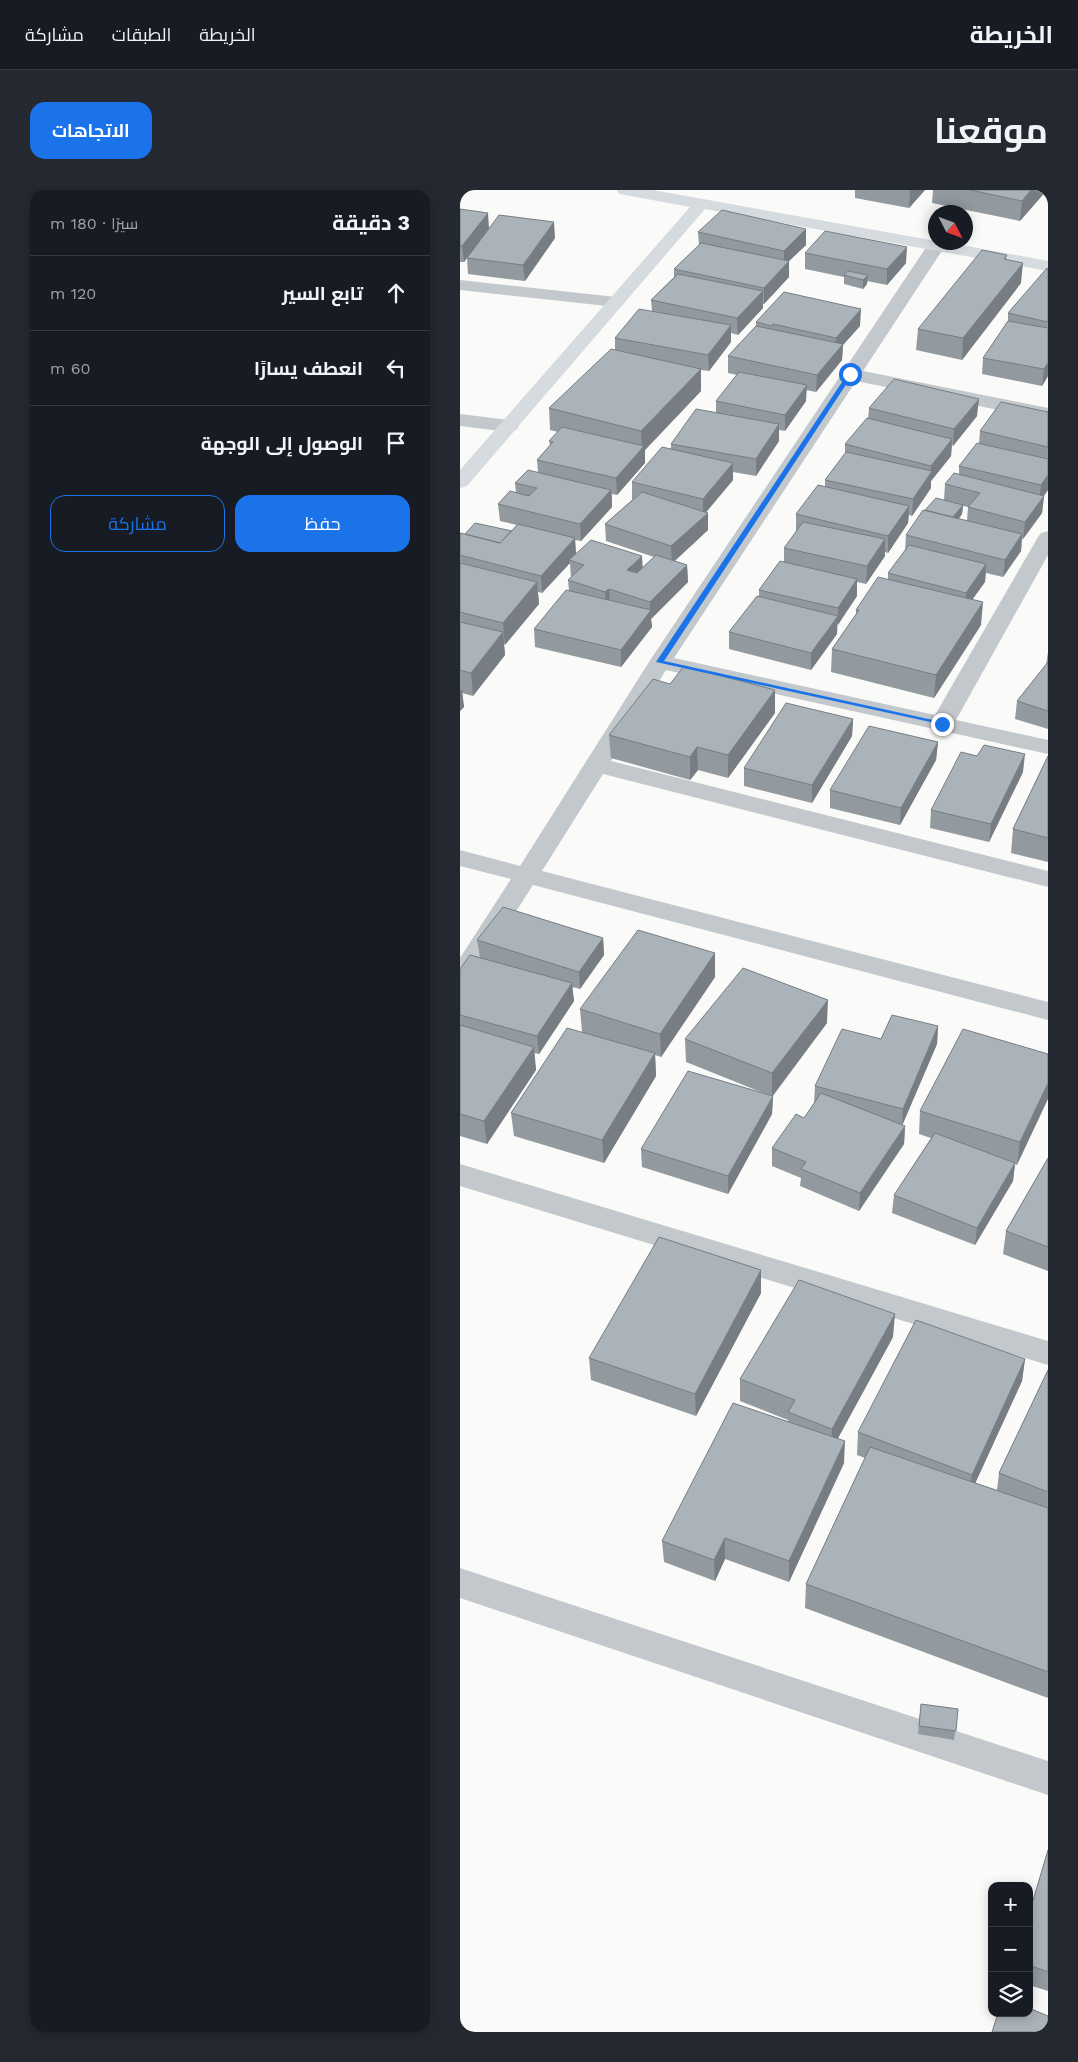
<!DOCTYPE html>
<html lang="ar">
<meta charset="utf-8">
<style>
body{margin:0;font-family:"Work Sans",Cairo,sans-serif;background:#242831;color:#f1f3f6;direction:rtl}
.controls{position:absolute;right:15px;bottom:15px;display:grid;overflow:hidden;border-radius:10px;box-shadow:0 2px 12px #0003}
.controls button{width:45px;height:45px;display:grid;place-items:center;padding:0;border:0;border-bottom:1px solid #363941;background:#171b24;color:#f1f3f6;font:25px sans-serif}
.compass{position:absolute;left:468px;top:15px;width:45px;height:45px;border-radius:50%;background:#171b24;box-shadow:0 2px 12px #0003;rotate:132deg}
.stop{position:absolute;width:15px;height:15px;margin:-11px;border:4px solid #1a73e8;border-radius:50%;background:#fff}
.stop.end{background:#1a73e8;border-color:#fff;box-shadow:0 1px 5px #0008}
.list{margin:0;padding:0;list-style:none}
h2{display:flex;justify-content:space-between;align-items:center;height:65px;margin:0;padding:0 20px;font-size:21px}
h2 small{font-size:16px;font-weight:400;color:#9ea1a6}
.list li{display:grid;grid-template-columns:32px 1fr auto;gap:15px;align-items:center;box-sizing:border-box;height:75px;padding:0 20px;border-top:1px solid #363941}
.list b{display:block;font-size:19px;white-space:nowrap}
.list em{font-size:16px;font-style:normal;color:#9ea1a6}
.actions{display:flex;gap:10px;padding:15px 20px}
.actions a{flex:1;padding:11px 0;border:1px solid #1a73e8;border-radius:15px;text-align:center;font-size:18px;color:#1a73e8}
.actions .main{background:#1a73e8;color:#fff}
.icon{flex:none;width:28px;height:28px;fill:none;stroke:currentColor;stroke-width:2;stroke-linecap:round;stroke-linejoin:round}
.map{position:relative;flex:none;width:588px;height:1842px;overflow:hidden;direction:ltr;border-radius:15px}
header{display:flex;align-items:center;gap:30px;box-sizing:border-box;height:70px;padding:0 25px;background:#171b24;border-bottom:1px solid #363941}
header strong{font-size:24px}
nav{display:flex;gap:28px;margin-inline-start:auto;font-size:18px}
.intro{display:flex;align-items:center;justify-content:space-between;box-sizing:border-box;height:120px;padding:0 30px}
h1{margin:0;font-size:35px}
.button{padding:12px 22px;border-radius:15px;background:#1a73e8;color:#fff;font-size:18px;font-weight:700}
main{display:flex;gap:30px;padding:0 30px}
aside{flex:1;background:#171b24;border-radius:15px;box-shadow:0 2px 12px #0003}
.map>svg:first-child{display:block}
</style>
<header>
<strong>الخريطة</strong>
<nav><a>الخريطة</a><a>الطبقات</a><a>مشاركة</a></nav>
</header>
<div class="intro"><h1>موقعنا</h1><a class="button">الاتجاهات</a></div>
<main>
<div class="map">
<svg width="588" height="1842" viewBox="0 0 588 1842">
<rect width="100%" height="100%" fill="#fafaf8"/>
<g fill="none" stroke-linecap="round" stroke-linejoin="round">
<path fill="#c3c8cc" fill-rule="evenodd" d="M476,51V52H482L485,56L403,181L588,218V230L396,191L214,468L475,525L578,347L581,343L588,341V365L496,530L588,550V564L206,480L151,571L588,681V697L143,584L82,681L588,812V830L73,695L9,795L0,798V768L51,689L0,676V660L60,676L189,472L467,56L470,52Z
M0,90L156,107L162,108L165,112L162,116L156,117L0,100Z
M0,224L49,230L56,232L59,236L56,240L49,242L0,236Z
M0,974L588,1151V1175L0,996Z
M0,1378L588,1571V1605L0,1408Z"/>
<path fill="#d6dbdf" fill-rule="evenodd" d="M157,0H193L476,51V52H486L588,71V81L245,19L7,296L0,298V280L230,17L165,5L159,4Z"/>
</g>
<path fill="#929a9f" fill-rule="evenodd" d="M395,0H465L449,18L395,8Z
M473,0H587L560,31L472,13Z
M0,19L29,38L95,48L65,91L8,84L7,68L4,72H0Z
M346,39V55L329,71V87L304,114H303V118L278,145L271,143V152L249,181L241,180V201L185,260V273L157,305L152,304V317L121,351L115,350L116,364L182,378L194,367L146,351L145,334L173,309H172V292L211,259V254L256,223V211L277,185L268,183V166L296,136V132L400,136L383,155L382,170L356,202L346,200V211L325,241L319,240V251L296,286L273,282V290L246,322L248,340L215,371L227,375L228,392L191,429L192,437L161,477L75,457L74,439L109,401L108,390L111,388L110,373L82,403L78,402L79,414L44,455L45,465L13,506L2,503L4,517L0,521V343L5,344L52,341L57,335L40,331L38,314L56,303L55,293L78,282L77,270L90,255L89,251L98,242L90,240L89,218L155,160V148L192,121L191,110L214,87V79L239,55L238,42Z
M345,63L446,73L427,95L407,91V94L403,99L384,94V87L345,79Z
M547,65L546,69L561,93L502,170L456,160L458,139Z
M588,79V186L582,196L522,184L523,168L548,131V123Z
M409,218L517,226L493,256L492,255L491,266L471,291V298L452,326L449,325L448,333L428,363L425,362V366L406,394L397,392V406L377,435V444L351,480L269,459V442L299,406V400L324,372V358L337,341H336V324L365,297V290L385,264V254L408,229Z
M588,222V300L584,306L582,323L563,349H562L561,361L543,387L526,383L525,392L512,409L521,435L474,508L371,482L372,459L396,425V420L428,389V383L445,361L446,345L465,321L484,310L485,294L499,284V276L519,253L520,241ZM503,316L508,317L507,331L499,329L502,324Z
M588,462V539L555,529L557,511L586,475Z
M315,523L268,588L238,580L230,590L151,568L149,545Z
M393,529L392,546L352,613L284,596V578Z
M478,552L476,570L440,635L370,618V600Z
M588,566V672L551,663L553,639Z
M563,582L529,652L470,638L471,620Z
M143,748L144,765L120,799L112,797L114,811L79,864L74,863L76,880L27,954L0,946V779L20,768L17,750Z
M255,763V787L201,867L195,865L196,886L144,973L54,946L51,923L122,842L120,819Z
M367,833L313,906L312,924L268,1004L182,977L181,959L306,904L226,872L225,849Z
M478,836L477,854L442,935L445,936L444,954L399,1021L340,996L341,988L312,976V958L344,928L354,913L355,896L421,849Z
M588,864L557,975L555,974L553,991L515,1055L432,1023L434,1005L471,948L459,944L460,921Z
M588,968V1081L543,1064L546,1041Z
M301,1080V1103L236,1226L131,1190L129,1168Z
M433,1147L378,1248L384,1273L329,1392L265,1369L255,1391L204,1372L202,1351L328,1231V1230L280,1211V1189Z
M565,1169L562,1191L515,1293L537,1300L539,1283L588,1180V1508L345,1418L346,1394L405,1268L397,1265L398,1242Z
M461,1514L498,1519L494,1550L458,1544Z
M588,1660V1801L569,1795V1724Z"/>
<path fill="#777d82" d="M450,0H465L449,18Z
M571,0H587L560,31L562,11Z
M28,23L29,38L4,72L2,56Z
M94,32L95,48L65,91L63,75Z
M346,39V55L329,71V87L304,114V98L324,77V61Z
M447,57L446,73L427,95V79Z
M563,73L561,93L502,170L503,148Z
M408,85L407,94L403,99V90Z
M303,101V118L278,145L277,128Z
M401,119L400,136L383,155L382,170L356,202L357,185L375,163L376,148Z
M271,135V152L249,181L248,165Z
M588,173V186L582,196L584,179Z
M241,179V201L185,260V273L157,305L156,288L182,259L181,241Z
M347,195L346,211L325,241V225Z
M519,209L517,226L493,256L494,239Z
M319,234V251L296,286V269Z
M492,249L491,266L471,291V298L452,326L453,309L471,283V276Z
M273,273V290L243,326V309Z
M588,285V300L579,312L581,295Z
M151,300L152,317L121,351L120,334Z
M584,306L582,323L563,349L565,332Z
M503,315L502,324L491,337L492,328Z
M449,316L448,333L428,363V346Z
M248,323V340L212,373L211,356Z
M562,344L561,361L543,387L545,370Z
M115,348L116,366L109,370L110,373L82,403L81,386Z
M425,349V366L406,394L407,376Z
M182,366L183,383L168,397L167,380Z
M526,374L525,392L505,420L506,403Z
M227,375L228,392L191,429L192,437L161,477V460L190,421V412Z
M397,389V406L378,435V418Z
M77,392L79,414L45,455L43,433Z
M149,399L150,416L146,419L145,402Z
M523,412L521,435L474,508L476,485Z
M378,426L377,444L351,480V463Z
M43,442L45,465L13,506L11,483Z
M2,499L4,517L0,521V501Z
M315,500V523L268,588V565Z
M393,529L392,546L352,613V595Z
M478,552L476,570L440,635L441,618Z
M237,557L238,580L230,590V567Z
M565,564L563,582L529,652L531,634Z
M143,748L144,765L120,799L119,782Z
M255,763V787L201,867L200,844Z
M112,793L114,811L79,864L77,846Z
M368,810L367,833L312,906V883Z
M478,836L477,854L442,936L443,919Z
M74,857L76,880L27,954L24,931Z
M195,863L196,886L144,973L142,950Z
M588,893V909L557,975L560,952Z
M313,906L312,924L268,1004V986Z
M445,936L444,954L399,1021L400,1003Z
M555,973L553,991L515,1055L517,1038Z
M301,1080V1103L236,1226L235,1204Z
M435,1124L433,1147L371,1261L372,1239Z
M565,1169L562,1191L509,1307L512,1285Z
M385,1251L384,1273L329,1392V1371Z
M265,1348V1369L255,1391L254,1370Z"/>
<path fill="#aab3b9" stroke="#777d82" d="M510,0H571L562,11Z
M0,19L28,23L2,56H0Z
M262,20L346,39L324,61L238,42Z
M39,25L94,32L63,75L7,68Z
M365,41L447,57L427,79L345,63Z
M241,53L329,71L304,98L214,79Z
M522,60L547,65L544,69L563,73L503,148L458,139Z
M587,78L588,79V132L548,123Z
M388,81L408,85L403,90L384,85Z
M218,84L303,101L277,128L191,110Z
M324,102L401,119L376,148L313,134L312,136L296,132Z
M179,119L271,135L248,165L155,148Z
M548,131L588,138V173L584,179L523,168Z
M296,136L383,154L357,185L268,166Z
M151,159L241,179L181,241L89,218Z
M279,182L347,195L325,225L256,211Z
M434,189L519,209L494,239L409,218Z
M541,212L588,222V257L520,241Z
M236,219L319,234L296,269L211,254Z
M407,228L492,249L471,276L385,254Z
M102,237L184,256L156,288L77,270L93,252L89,251Z
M517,253L588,269V285L581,295L499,276Z
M202,257L273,273L243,309L172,292Z
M386,262L472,281L453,309L365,290Z
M68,280L151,300L120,334L38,314L50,301L69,306L77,298L55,293Z
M494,283L584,306L565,332L508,317L520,303L485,294Z
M358,295L449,316L428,346L336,324Z
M182,302L248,323L211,356L145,334Z
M476,308L503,315L493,327L465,320Z
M463,320L562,344L545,370L446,345Z
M343,332L425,349L407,376L324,358Z
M15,333L52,341L40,353L5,344Z
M58,334L115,348L81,386L0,365V343L40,353Z
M131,350L182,366L167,380L177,383L196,365L227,375L190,412L149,399L145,402L108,390L124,375L109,370Z
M449,355L526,374L506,403L428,383Z
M320,371L397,389L378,418L299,400Z
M0,373L77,392L43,433L0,422Z
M418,387L523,412L476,485L372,459L399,420H396Z
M106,400L191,420L161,460L74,439Z
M297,406L378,426L351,463L269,442Z
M0,432L43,442L11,483L0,480Z
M588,472V521L557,511Z
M224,476L315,500L268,565L237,557L230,567L149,545L193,489L210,494Z
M326,513L393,529L352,595L284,578Z
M409,536L478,552L441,618L370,600Z
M524,555L565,564L531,634L471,620L501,562L517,566Z
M588,566V648L553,639Z
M43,717L143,748L119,782L17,750Z
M178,740L255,763L200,844L120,819Z
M10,765L112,793L77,846L0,825V779Z
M283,778L368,810L312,883L225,849Z
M432,825L478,836L443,919L355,896L382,839L421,849Z
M0,835L74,857L24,931L0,924Z
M107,838L195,863L142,950L51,923Z
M503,839L588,864V893L560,952L460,921Z
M228,881L313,906L268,986L181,959Z
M361,903L445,936L400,1003L341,979L346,972L312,958L336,924L344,928Z
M475,943L555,973L517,1038L434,1005Z
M588,968V1057L546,1041Z
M199,1047L301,1080L235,1204L129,1168Z
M339,1090L435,1124L372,1239L328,1222L335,1210L280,1189Z
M456,1130L565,1169L512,1285L398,1242Z
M588,1180V1302L539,1283Z
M273,1213L385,1251L329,1371L265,1348L254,1370L202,1351Z
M410,1257L588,1318V1482L346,1394Z
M461,1514L498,1519L496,1541L459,1536Z
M588,1660V1782L569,1775V1724Z
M569,1818L588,1826V1842H532L538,1823H569Z"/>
<path fill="#1a73e8" d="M388,183L393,184L204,471L482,532L485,534L484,535L196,472Z"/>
</svg>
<div class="controls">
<button>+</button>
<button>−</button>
<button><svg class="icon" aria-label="layers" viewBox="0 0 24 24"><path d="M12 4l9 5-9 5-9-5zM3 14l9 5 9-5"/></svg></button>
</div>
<svg class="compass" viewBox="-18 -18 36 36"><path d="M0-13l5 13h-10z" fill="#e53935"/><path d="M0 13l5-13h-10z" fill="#9ea1a6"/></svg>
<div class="stop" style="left:390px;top:184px"></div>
<div class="stop end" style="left:482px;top:534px"></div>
</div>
<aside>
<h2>3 دقيقة<small>سيرًا · 180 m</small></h2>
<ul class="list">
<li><svg class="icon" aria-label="ahead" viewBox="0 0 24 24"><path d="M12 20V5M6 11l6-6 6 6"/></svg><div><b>تابع السير</b></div><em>120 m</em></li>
<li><svg class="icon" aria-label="left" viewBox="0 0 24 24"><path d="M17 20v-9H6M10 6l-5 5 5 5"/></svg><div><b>انعطف يسارًا</b></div><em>60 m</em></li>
<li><svg class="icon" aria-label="arrive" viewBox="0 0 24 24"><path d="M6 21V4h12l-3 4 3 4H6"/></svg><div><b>الوصول إلى الوجهة</b></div></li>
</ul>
<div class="actions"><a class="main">حفظ</a><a>مشاركة</a></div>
</aside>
</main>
